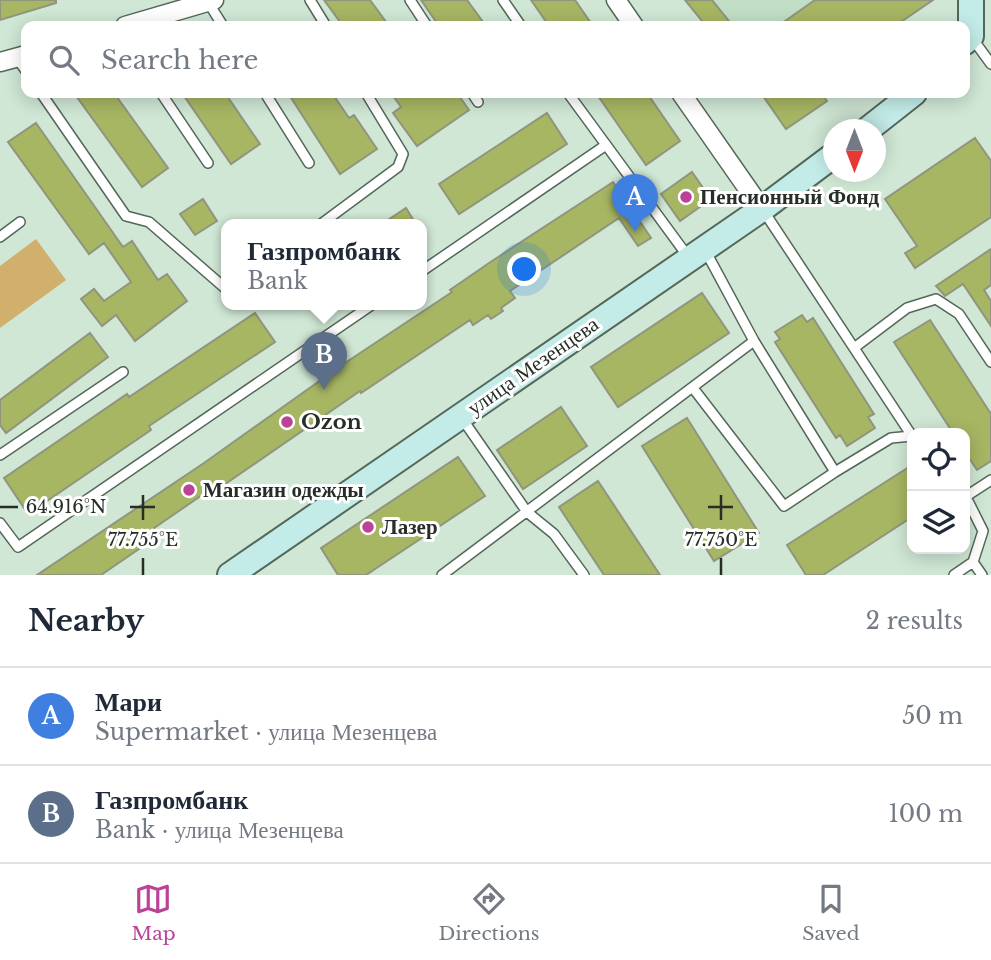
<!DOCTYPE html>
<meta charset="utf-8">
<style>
body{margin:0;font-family:"Libre Baskerville",serif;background:#f6f6f7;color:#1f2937}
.controls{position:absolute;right:21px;bottom:21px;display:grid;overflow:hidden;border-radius:14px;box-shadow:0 4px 18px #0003}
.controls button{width:63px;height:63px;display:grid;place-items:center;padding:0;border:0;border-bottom:2px solid #e0e1e3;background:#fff;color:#1f2937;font:35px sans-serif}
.compass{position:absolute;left:823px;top:119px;width:63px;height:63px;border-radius:50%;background:#fff;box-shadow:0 4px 18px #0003;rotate:180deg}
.you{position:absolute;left:525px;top:270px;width:24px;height:24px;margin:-18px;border:5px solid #fff;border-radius:50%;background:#1a73e8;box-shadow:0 0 0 10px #1a73e833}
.badge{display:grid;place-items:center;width:46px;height:46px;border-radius:50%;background:#bb4297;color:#fff;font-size:23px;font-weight:700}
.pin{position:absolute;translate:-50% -58px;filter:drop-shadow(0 2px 4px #0008)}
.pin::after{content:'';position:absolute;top:37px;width:24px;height:21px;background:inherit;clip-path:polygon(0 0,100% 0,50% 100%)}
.popup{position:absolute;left:221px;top:219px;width:206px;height:91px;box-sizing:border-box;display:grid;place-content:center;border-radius:14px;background:#fff;filter:drop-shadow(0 2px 5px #0005);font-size:23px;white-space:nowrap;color:#747a83}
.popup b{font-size:26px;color:#1f2937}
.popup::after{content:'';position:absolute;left:50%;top:100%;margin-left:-14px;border:14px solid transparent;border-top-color:#fff}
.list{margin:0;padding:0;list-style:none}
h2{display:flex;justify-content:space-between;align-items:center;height:91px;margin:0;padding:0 28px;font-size:30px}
h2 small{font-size:23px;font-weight:400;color:#747a83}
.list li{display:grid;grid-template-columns:46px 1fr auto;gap:21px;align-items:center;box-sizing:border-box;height:98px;padding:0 28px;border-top:2px solid #e0e1e3}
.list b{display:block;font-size:26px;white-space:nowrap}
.list p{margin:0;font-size:23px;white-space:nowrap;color:#747a83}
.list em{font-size:23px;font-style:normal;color:#747a83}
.icon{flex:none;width:38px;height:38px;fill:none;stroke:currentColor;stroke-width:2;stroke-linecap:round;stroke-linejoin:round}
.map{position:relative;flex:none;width:991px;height:575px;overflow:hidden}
.search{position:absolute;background:#fff;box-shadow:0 4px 18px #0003;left:21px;right:21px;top:21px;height:77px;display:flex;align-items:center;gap:18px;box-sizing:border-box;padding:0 24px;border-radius:14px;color:#747a83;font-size:26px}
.sheet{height:287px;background:#fff}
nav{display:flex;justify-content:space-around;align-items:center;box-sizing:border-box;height:98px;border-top:2px solid #e0e1e3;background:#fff;font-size:19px;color:#747a83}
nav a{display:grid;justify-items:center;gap:4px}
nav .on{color:#bb4297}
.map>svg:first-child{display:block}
</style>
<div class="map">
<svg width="991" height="575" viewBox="0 0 991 575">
<rect width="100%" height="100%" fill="#d0e7d5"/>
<path fill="#c1dec7" d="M685,0H863L829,26H706Z"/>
<path fill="#d1af6c" d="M36,239L66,280L0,328V266Z"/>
<path fill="#a7b663" stroke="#90957e" stroke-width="2" d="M0,0H56V3L0,20Z
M324,0H370L389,26H343Z
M421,0H467L486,26H439Z
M531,0H575L593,26H549Z
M685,0H712L733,26H706Z
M815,0H933L895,26H778Z
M74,93H114L168,168L142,187Z
M182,93H225L260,144L231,164Z
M288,93H332L349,118L354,115L377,149L340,174Z
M391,93H457L469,110L417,146L393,113L401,107Z
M596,93H647L680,141L646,165Z
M761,93H821L827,101L786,129Z
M547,113L567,144L459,214L439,184Z
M36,123L123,247L132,241L158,280L167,274L187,301L135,341L116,315L102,326L81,299L94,289L104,301L131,282L104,243L89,254L8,142Z
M975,138L991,161V217L915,268L905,253L917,246L885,199Z
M692,172L711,199L680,221L661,194Z
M613,182L651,238L638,246L619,218L510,291L515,298L501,308L503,311L491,319L488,315L473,325L470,320L361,393L360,391L221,487L218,484L147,533L152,540L101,575H37L204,463L342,365L452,292L450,290L492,261Z
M203,199L217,221L195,235L180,214Z
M406,208L416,224H382Z
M991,249V285L984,290L991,301V326L963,284L945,296L936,286Z
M702,293L729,333L618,407L591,367Z
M255,313L275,342L149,426L151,430L28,514L4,478L127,394L129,397Z
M802,315L807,322L813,318L874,414L868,417L875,428L847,446L840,435L836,438L775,342L780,339L775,332Z
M930,320L991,414V461L977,470L965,452V433H953L894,342Z
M90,333L108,357L6,433L0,425V400Z
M561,407L587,446L523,489L497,450Z
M687,418L759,533L714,561L642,446Z
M458,457L485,496L366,575H338L321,548Z
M912,465V517L823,575H806L787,545Z
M598,481L660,575H604L559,507Z"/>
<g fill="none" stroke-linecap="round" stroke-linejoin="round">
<g stroke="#546758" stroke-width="12">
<path id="lane" d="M310,0L326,26
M410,0L427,26
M503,0L521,26
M208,2L223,26
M972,38L991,64
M17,58L26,71
M41,93L126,216L149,222L226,289
M161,93L208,163
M265,93L309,163
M472,93L478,102
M568,93L689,258
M763,210L912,436
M321,224L398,167L403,154L366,93
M0,237L20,222
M705,250L754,341L835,472L891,438L912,436
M422,271L606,145
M854,348L907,308L936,299L959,314L991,362
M693,388L784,506L835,472
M461,417L527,512L554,534L584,575
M0,455L123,372
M965,497L991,480
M0,523L18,547L373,304
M973,562L982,575
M442,575L754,341
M954,575L973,562L983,531L966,497"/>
</g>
<g stroke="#546758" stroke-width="21">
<path id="street" d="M616,0L634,26
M125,26L214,0
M0,62L26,55
M681,93L762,209"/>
</g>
<g stroke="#546758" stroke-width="28">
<path id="secondary" d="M965,42L971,36V0
M867,130L914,93
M230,575L762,209L834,155"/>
</g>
<use href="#lane" stroke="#fff" stroke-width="9"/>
<use href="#street" stroke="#fff" stroke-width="18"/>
<use href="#secondary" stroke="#c3ece8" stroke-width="24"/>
</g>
<path fill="none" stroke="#252e27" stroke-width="2.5" d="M143,495V520M721,495V520M0,507H18M130,507H155M708,507H733M143,558V575M721,558V575"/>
<g fill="#bb4297" stroke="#fff" stroke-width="2.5">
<circle cx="686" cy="197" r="7"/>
<circle cx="287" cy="422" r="7"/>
<circle cx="189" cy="490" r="7"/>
<circle cx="368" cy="527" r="7"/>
</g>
<g text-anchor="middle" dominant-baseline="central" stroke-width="6" stroke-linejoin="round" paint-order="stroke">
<g font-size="21" font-weight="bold" fill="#252e27" stroke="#fff" text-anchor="start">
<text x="700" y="197">Пенсионный Фонд</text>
<text x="301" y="422">Ozon</text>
<text x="203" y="490">Магазин одежды</text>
<text x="382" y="527">Лазер</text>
</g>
<g font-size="21" fill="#252e27" stroke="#fff">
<text transform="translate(533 366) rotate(-35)">улица Мезенцева</text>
</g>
</g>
<g font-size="18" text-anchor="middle" fill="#252e27" stroke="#fff" stroke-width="6" stroke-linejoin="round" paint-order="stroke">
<text x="66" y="513">64.916°N</text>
<text x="143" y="546">77.755°E</text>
<text x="721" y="546">77.750°E</text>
</g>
</svg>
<div class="controls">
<button><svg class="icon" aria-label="locate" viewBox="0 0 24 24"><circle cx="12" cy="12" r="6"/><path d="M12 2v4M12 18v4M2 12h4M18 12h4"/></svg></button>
<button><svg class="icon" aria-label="layers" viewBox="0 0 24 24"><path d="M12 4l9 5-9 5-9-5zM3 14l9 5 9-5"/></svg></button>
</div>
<svg class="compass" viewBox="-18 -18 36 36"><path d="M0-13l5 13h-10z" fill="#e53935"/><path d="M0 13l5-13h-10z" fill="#747a83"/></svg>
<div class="you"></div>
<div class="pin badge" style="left:635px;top:232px;background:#3f7fe0">A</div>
<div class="pin badge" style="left:324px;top:390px;background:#5c6f8a">B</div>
<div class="popup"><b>Газпромбанк</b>Bank</div>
<div class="search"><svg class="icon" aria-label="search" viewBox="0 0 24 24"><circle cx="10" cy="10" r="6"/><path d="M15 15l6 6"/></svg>Search here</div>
</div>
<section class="sheet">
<h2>Nearby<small>2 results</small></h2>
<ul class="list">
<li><span class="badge" style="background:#3f7fe0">A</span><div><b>Мари</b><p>Supermarket · улица Мезенцева</p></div><em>50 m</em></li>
<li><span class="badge" style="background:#5c6f8a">B</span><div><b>Газпромбанк</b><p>Bank · улица Мезенцева</p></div><em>100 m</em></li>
</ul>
</section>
<nav>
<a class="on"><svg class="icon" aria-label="map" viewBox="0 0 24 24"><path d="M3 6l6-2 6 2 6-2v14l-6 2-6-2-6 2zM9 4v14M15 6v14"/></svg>Map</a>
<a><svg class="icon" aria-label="directions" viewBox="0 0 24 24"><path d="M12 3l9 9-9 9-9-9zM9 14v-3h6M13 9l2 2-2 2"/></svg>Directions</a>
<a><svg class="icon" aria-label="saved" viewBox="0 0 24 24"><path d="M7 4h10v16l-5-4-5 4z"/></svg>Saved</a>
</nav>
